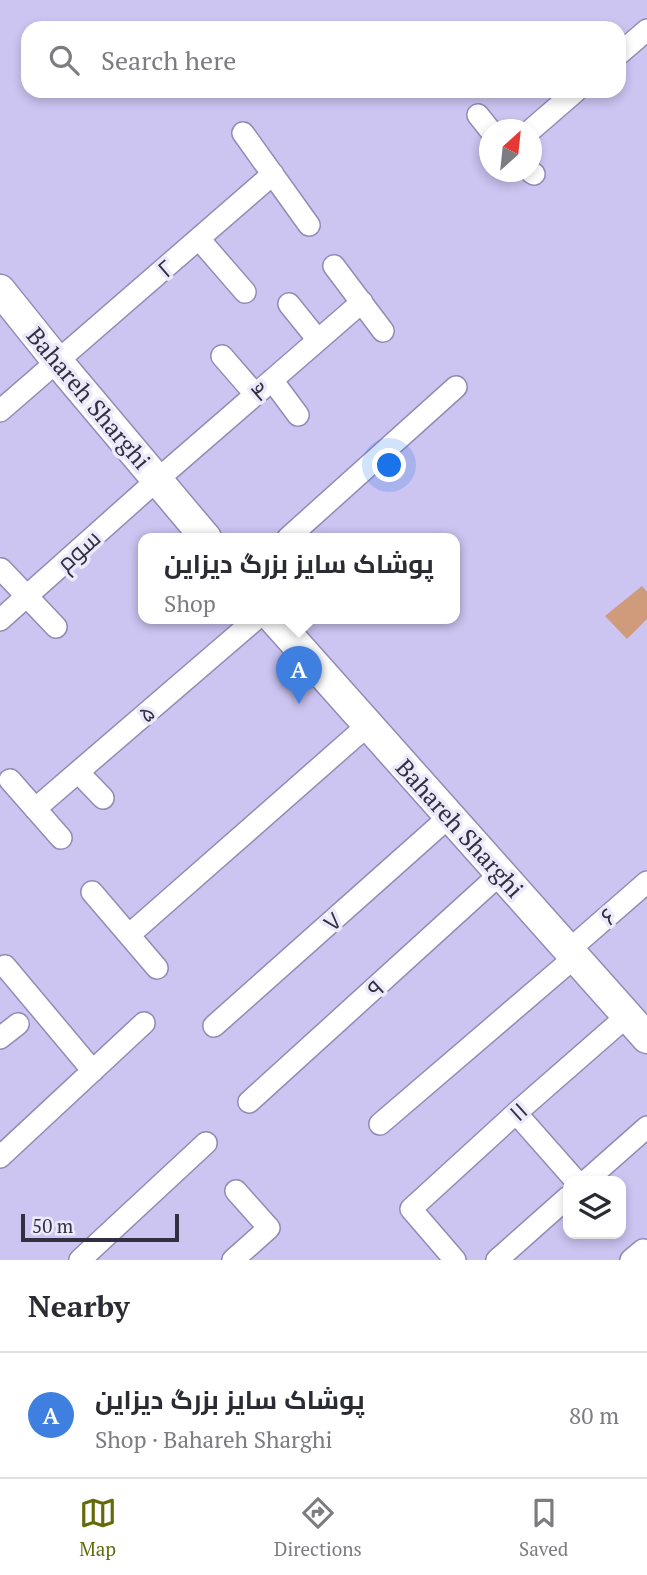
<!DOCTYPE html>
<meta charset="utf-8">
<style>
body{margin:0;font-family:"PT Serif",Cairo,serif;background:#f7f7f7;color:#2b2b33}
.controls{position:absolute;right:21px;bottom:21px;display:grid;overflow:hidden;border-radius:14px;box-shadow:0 4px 10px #0003}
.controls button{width:63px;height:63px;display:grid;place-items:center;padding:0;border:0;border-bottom:2px solid #e1e1e2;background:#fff;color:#2b2b33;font:35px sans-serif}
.compass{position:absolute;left:479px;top:119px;width:63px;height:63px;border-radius:50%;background:#fff;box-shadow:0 4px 10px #0003;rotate:27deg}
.scale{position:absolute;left:21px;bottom:18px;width:158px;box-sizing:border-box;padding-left:7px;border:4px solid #322f40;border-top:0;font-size:19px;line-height:24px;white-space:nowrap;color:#322f40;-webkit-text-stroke:5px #ece9fb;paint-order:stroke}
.you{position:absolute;left:390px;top:466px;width:24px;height:24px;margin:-18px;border:5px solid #fff;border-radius:50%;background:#1a73e8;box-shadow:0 0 0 10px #1a73e833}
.badge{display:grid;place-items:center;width:46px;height:46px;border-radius:50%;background:#646909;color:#fff;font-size:23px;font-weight:700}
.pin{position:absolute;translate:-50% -58px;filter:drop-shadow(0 2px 4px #0008)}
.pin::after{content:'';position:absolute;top:37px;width:24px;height:21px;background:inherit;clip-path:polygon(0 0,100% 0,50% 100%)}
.popup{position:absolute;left:138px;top:533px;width:322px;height:91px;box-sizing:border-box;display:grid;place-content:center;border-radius:14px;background:#fff;filter:drop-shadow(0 2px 5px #0005);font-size:23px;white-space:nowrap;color:#7c7c81}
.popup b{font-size:26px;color:#2b2b33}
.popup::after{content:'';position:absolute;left:50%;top:100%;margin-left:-14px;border:14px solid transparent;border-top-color:#fff}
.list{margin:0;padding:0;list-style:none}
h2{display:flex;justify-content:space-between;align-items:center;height:91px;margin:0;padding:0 28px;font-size:30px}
h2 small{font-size:23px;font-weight:400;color:#7c7c81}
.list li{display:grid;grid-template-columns:46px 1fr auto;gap:21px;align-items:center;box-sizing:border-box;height:126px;padding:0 28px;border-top:2px solid #e1e1e2}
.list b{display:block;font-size:26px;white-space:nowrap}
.list p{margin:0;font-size:23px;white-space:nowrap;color:#7c7c81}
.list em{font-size:23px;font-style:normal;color:#7c7c81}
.icon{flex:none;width:38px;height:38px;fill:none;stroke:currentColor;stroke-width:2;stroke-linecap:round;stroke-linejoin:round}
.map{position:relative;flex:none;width:647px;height:1260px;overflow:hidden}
.search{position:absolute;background:#fff;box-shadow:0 4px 10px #0003;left:21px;right:21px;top:21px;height:77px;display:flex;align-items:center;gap:18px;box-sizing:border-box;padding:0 24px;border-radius:21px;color:#7c7c81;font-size:26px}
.sheet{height:217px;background:#fff}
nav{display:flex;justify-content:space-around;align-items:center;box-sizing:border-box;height:98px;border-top:2px solid #e1e1e2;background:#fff;font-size:19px;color:#7c7c81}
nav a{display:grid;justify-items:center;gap:4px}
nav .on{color:#646909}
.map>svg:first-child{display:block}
</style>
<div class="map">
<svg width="647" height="1260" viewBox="0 0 647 1260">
<rect width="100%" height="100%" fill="#ccc4f1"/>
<path fill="#cf9b7b" d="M642,586L647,592V619L627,639L605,616Z"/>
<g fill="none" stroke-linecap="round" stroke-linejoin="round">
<g stroke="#938bb5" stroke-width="24">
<path id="street" d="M619,54L647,30
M478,115L490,130
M531,130L576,91
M243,133L309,225
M531,172L534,174
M199,239L245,292
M334,266L383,331
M289,304L318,340
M222,356L255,394
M272,380L298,415
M0,411L273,174
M288,538L456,387
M1,569L56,627
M0,620L157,480L362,302
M78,772L103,798
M10,780L61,838
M35,809L257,618
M92,892L157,968
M129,935L368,725
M569,950L647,882
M5,966L93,1071
M214,1026L450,816
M0,1038L18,1024
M249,1102L500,874
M516,1113L576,1181
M380,1124L575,957
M0,1157L144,1023
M586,1181L647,1127
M80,1260L206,1143
M233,1260L269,1228L236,1191
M455,1260L411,1209L516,1113L627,1016
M497,1260L568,1197
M631,1260L643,1250"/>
</g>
<g stroke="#938bb5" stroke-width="33">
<path id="secondary" d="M0,290L57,361L206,538
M273,618L647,1038"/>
</g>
<use href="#street" stroke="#fff" stroke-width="21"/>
<use href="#secondary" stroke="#fff" stroke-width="30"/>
</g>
<g text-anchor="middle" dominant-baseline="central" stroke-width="7" stroke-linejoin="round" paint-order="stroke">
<g font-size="24" fill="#322f40" stroke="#ece9fb">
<text transform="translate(165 268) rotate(-41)">۲</text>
<text transform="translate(259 391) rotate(-41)">۴</text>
<text transform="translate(89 398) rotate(50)">Bahareh Sharghi</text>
<text transform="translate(78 550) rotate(-42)">سوم</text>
<text transform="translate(146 713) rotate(-41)">۵</text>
<text transform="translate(460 828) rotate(48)">Bahareh Sharghi</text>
<text transform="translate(608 916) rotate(-41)">۶</text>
<text transform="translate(332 921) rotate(-42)">۷</text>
<text transform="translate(375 988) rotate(-42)">۹</text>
<text transform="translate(518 1111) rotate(-42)">۱۱</text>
</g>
</g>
</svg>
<div class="controls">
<button><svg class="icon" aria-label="layers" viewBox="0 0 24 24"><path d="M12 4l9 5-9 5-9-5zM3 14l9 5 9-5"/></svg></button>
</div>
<svg class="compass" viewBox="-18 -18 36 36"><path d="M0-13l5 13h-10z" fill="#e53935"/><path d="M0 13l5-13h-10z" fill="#7c7c81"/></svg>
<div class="scale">50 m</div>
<div class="you"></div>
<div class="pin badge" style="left:299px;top:704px;background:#3f7fe0">A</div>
<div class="popup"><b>پوشاک سایز بزرگ دیزاین</b>Shop</div>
<div class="search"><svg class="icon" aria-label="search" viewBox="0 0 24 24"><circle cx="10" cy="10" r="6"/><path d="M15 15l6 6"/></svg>Search here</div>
</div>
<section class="sheet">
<h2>Nearby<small></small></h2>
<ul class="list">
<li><span class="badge" style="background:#3f7fe0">A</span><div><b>پوشاک سایز بزرگ دیزاین</b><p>Shop · Bahareh Sharghi</p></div><em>80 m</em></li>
</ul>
</section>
<nav>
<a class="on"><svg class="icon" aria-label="map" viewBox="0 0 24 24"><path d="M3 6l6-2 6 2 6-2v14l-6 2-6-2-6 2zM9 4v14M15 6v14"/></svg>Map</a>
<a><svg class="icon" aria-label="directions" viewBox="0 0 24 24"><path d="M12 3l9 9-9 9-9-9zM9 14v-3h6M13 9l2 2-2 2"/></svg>Directions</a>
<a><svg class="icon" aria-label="saved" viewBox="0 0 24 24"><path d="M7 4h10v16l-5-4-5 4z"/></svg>Saved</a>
</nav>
